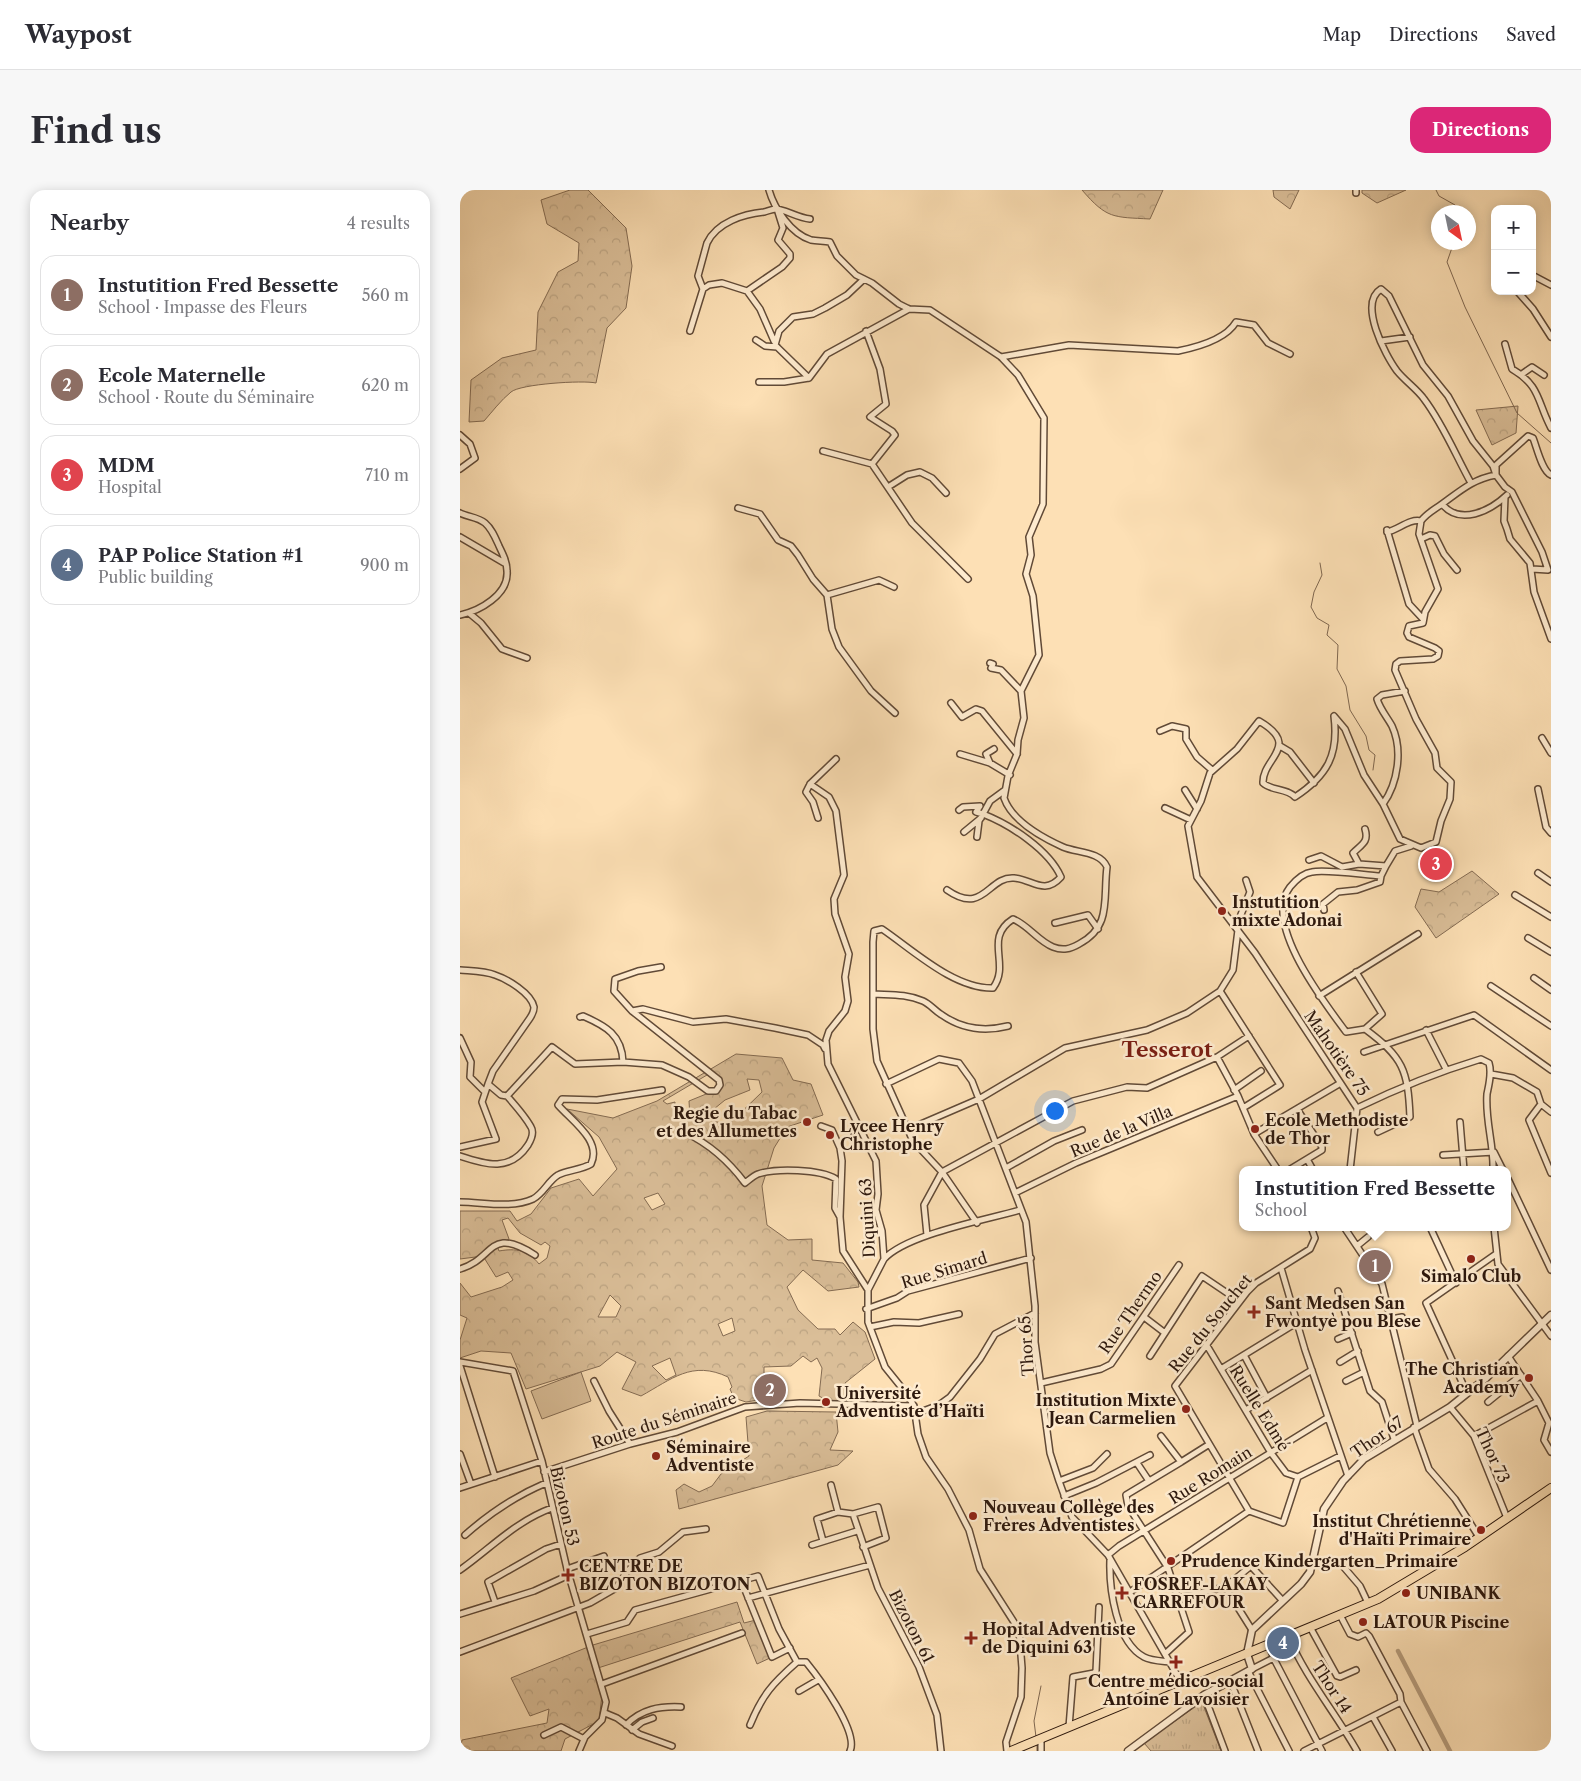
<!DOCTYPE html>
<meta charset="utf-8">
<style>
body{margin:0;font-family:"Libre Caslon Text",serif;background:#f7f7f7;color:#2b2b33}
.controls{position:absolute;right:15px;top:15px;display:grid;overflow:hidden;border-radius:10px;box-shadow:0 2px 12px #0003}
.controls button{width:45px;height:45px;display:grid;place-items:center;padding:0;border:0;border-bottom:1px solid #e1e1e2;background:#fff;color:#2b2b33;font:25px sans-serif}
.compass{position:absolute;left:971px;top:15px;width:45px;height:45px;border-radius:50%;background:#fff;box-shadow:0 2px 12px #0003;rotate:147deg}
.you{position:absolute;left:594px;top:920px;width:18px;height:18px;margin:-12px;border:4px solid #fff;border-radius:50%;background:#1a73e8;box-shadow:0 0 0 8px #1a73e833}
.badge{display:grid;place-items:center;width:32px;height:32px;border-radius:50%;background:#db2777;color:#fff;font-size:16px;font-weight:700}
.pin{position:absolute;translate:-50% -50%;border:2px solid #fff;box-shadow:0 1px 5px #0006}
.popup{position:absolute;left:779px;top:976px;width:272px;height:65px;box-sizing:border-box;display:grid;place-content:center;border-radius:10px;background:#fff;filter:drop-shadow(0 1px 4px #0005);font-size:16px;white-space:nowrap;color:#7c7c81}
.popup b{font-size:19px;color:#2b2b33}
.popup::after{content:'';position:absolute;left:50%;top:100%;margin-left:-10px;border:10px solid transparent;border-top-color:#fff}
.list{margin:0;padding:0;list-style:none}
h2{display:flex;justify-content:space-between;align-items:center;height:65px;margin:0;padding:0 20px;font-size:21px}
h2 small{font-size:16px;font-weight:400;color:#7c7c81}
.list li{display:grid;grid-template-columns:32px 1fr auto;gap:15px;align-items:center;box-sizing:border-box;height:80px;margin:0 10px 10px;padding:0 10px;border:1px solid #e1e1e2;border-radius:15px}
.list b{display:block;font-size:19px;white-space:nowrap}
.list p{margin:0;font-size:16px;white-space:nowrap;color:#7c7c81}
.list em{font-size:16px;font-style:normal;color:#7c7c81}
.map{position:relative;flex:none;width:1091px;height:1561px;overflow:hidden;border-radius:15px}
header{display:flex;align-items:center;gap:30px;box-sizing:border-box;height:70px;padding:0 25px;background:#fff;border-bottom:1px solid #e1e1e2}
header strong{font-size:24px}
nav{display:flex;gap:28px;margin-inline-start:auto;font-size:18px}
.intro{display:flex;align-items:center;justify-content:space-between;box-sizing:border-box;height:120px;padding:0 30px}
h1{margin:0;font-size:35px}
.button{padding:12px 22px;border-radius:15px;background:#db2777;color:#fff;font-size:18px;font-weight:700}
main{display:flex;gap:30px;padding:0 30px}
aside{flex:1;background:#fff;border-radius:15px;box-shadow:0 2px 12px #0003}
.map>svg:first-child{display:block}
</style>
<header>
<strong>Waypost</strong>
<nav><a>Map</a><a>Directions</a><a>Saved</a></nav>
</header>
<div class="intro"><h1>Find us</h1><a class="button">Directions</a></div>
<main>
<aside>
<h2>Nearby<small>4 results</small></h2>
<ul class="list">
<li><span class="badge" style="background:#8d6e63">1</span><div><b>Instutition Fred Bessette</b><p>School · Impasse des Fleurs</p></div><em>560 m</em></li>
<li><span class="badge" style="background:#8d6e63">2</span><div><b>Ecole Maternelle</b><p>School · Route du Séminaire</p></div><em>620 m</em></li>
<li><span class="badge" style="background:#e0444e">3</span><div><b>MDM</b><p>Hospital</p></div><em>710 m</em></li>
<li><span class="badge" style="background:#5c6f8a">4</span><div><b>PAP Police Station #1</b><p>Public building</p></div><em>900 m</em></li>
</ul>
</aside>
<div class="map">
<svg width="1091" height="1561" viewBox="0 0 1091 1561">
<defs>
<pattern id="forest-crowns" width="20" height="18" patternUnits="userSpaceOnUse" patternTransform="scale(1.25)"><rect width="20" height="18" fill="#dabe98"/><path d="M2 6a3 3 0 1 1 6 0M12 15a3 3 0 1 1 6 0" fill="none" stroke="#bba382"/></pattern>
<pattern id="park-tufts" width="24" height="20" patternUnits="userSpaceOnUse" patternTransform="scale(1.25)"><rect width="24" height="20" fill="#dabe98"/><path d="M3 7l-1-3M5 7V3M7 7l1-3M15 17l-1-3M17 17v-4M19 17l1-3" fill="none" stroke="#bba382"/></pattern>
</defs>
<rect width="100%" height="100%" fill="#fde0b5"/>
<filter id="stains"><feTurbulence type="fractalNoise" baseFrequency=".004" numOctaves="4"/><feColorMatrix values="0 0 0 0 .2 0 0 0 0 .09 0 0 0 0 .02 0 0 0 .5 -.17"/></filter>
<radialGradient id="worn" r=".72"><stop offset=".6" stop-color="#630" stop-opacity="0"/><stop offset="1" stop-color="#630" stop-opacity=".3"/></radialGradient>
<path fill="url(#forest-crowns)" stroke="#846b52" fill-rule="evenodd" d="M110,0H128L166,38L172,76L166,118L147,138L136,193C123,190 60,194 51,202C41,210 32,222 24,231L9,232L11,190L42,168L76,160L78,122L98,82L118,71L119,53L87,34L81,10Z
M622,0H703L690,29C653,27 647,29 622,0Z
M813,0H839L830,19L814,7Z
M902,0H946L917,13L902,3Z
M1058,216L1056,243L1032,255L1016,220Z
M1012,681L1039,704L976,748L955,717L961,699L979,702Z
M276,864L322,868L333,890L351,894L363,925L327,937L314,958L302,996L307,1035L328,1050L352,1049V1070L383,1073L398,1092L399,1097L368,1101L343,1080L327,1097L338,1120L358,1139H375L380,1145L393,1132L405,1142L415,1169L385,1193L387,1210L368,1211L359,1206L362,1178L357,1168L351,1172L343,1166L331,1176L304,1177V1193L311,1208L286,1212L274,1208L270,1199L272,1197L268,1187C232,1170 212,1189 181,1206L162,1199L176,1172L157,1162L140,1176L66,1199L51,1163L21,1161L0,1168V1150L7,1128L0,1125V1093L11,1107L42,1097L53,1090L48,1082L36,1087L23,1066L0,1069V1021H50L57,1031L71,1024L91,998L119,989L133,1006L157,979L139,947L107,919L153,928L197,911ZM247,885L257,890L256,900L229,911L230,928L214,925L215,912L207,914L203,911ZM287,889L299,890L302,902L268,935L243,928L265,910L290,900ZM198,1003L205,1014L192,1020L184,1008ZM48,1028L60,1043L81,1055L85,1052L90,1056L87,1068L79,1074C68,1060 56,1058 39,1061L37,1056L49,1049L42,1030ZM150,1105L161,1116L156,1127H138ZM272,1128L275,1141L263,1146L258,1134ZM210,1168L216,1185L206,1190L192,1176Z
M307,1221L376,1222L378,1242L370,1260L393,1261L378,1275L219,1319L216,1300L224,1294L239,1302L252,1296L261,1284L289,1266L286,1227Z
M277,1412L284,1433L296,1430L310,1468L297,1474L280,1432L138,1478L143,1496L139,1531L105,1549L101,1561H0L2,1550L87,1533L89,1519L70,1526L51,1488L133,1455Z"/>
<path fill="url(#park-tufts)" stroke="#846b52" d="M742,1512L761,1561H691L684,1553Z"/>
<path fill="#dabe98" stroke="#846b52" d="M121,1182L131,1211L82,1229L71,1201Z"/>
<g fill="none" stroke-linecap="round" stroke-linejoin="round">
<path stroke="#7f6750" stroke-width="1" d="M976,0L979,6L995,15L996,22
M994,52L987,72L1005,117L1057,223L1091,253
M860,373L862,385L854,402L851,417L857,428L869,435L867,445L878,455L877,479L886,496L890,520L906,546L909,560L915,565L913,580
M576,1547L574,1531L581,1496
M577,1554V1561"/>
<path stroke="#b69c7c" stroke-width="4.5" d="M938,1461L990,1561"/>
<g stroke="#614a37" stroke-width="8">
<path id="minor" d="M309,0C314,18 331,44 351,50C357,51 364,51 370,52L377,66L396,85L412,93L439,114L449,119L470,120L541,167L558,185L584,228L583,314L569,347L571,365L566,384L573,406L579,465L561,501L564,528L558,550L557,564L548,586L544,608C552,631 581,647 603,657C617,663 640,661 647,677C643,709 652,737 619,754C610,759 603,761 593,757C578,751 568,735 553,729C523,748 551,774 533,798C494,799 453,760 422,739L414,741L413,752V839L417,871L453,951L482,982L517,1033
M896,0V3
M1072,85L1091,95
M243,99L238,86L247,53C257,32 284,24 304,22C308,21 312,19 316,19C324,19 338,28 350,29
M287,101L322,77L330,68V64L318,50L323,38L318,22
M1057,101L1073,119L1091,147
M230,141L243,99L249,95L262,93L287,101L300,119L314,151
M406,141L420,179L426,214L410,227L432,241L435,245L412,274L452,333L508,389
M296,150L305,156L317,157
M921,151L950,147
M1045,154L1052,179C1081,196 1077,212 1091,238
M541,167L609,155L718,161C738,157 766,149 776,132L794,135L808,153L830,164
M1062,184L1072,177L1084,185
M349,188L315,155L319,141L333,127L353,124L365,118L387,105L404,89
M299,192H324L349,188L367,164L449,119
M0,245L10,254L15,268L0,279
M363,261L412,274
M1011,293C996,266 983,234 964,209C957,199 945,191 937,181C925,165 898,113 921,99L929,106L963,175L988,206L1013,251L1033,276L1036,285L1045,297L1052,302L1082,362L1088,380L1072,379
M428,297L447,285L460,282L472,288L486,303
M1045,307L1044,331L1047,339L1050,349L1070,373L1074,402L1091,449
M982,314C1000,336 1030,321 1047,305
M278,318L300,324L318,350L331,356L338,365L353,389L367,405L372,439L379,457L411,501L435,523
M0,323C8,327 18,327 25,333C32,339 35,347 39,356C43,364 47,372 47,381C49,405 19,421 0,425
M927,340L949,414L963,429
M927,342C938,340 950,328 961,331C967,323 974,320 982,314C1000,301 1013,289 1036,285V275L1068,246L1073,248C1077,258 1082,281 1091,285
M0,347L46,374
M961,349L970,345L975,346L984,364L997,380
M367,405L419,390L434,397
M9,423L21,433L42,459L67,468
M530,473L533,474L531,478L541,480L561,501
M945,501L922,505L917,509C920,519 927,527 932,536C943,560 938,593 923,614L904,585L885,539L874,526C879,565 867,586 835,607C827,598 811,601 803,593C802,568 842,556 799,531L777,559L750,583L741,611L728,636L737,687L795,763L897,918C938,898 978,882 1021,869L1029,873C1032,883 1029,894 1027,904C1025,931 1034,954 1033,980
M491,513L502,527L516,519L522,521L557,564
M700,541L712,536L726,539V549L737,567L752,580
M1082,548L1091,563
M820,556L830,562L854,593
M500,564L530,573L550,585
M530,573L526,564L534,559
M350,594L369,607L376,621L384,685L374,709L375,724L389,764L385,787L388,811L385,821L369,841L366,850L368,874L416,971L418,1004L416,1020L422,1041L424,1069L408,1100V1132L425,1177L446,1203L454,1216L458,1244L466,1267L488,1299L509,1340L520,1379L559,1440L562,1478L561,1507L546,1552L547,1561
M1078,599L1086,637L1091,643
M725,600L737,619
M923,614L940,649L961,658L976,652L981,631L990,609L991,592L977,578L975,563L956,529L935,480L936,474L940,471L973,469L978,466L979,461L975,458L949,447L947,443L949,436L963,433L965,422L978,399L959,344L961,331
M705,618L731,630
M499,620L503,617L520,616L516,622L523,624L519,631L517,647
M358,628L353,612L346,602L350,594L376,569
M504,642L521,628
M849,670L861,666L882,677L899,674L893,663C902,654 909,652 905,639
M899,674L926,676L935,661L951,656
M1078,683L1091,692
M487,700C524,726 528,686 554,688C572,689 584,706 601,687C589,660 551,635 523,624L530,611L545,600
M1055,705L1091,727
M864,720L863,714L878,702L897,700L920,692L921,686L926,676
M595,733L628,725L638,739
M776,737L790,702L786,690
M1068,748L1091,762
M201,777L178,781L155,789L154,801L172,821L183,819L233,832L266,829L315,838L348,845L363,855L365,859
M0,780C11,781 25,781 35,785C47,789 71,803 74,817C74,821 72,825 70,828L33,881L28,894L41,905L47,906C55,915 65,926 71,937C74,942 71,950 68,955C50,982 27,975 0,966
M896,782L922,824L905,839L886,842C864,812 802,733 830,697C835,691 843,683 852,682C866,679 904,685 921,686
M1074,788L1091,800
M1031,796L1091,836
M760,801L820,895L783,918
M414,804C431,805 447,804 463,811C470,814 475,821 482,825C502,839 524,842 548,836
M859,806L958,744
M120,827L123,826C146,836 162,845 163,872
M905,839C943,867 948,880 950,927L918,942
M966,840L986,879
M0,848L11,872L10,887L24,901
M904,862L1014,825L1091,880
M757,867L778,906L794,944L818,980
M1031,884L1053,888L1077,902L1081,914L1091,922
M426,894L479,869L499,873L512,891L566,1032L575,1116V1152L590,1263L599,1291L612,1327L648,1365L721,1492
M774,900L801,881
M47,906L92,857L115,874L163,872L202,875L229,887L248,901H256L260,895L259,890L172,821
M1081,914L1069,930L1091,983
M1000,932L1004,980
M361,936L372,940L380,958L382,971L380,1027L383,1061L408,1100
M447,940L519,909L605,858L687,840L727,823L760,801L773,780L778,740
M226,943C249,954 270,973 285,993C289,990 293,986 298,984C316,978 360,979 376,989L375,1018L380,1027
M794,944L879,894
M0,957L36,949L22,912L28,894
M983,965L1034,962L1043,980
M847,969L853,980
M546,978L594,951L622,940
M829,980L862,960V957L837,919
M890,980L897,918
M1048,989L1091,1080
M555,1003L616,973L778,906
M0,1012C23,1012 51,1019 73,1009C84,1003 88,991 98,985C108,980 121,980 131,974C142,951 113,932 98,915L102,909L137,910L202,900
M884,1037L922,1094L957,1236
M970,1037L996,1093
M1034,1037L1038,1074L1091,1146
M467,1045L464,1015L482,982L613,911L667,897L687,898L757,867L789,846
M897,1056L908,1047
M424,1069C447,1044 526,1030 560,1020
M821,1078L845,1160L888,1286
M0,1079C35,1069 28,1035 75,1065
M878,1101L910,1201L922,1212L934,1249
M406,1119L437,1108L448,1101L571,1068
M684,1127L705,1143
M931,1129L942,1127
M410,1137L434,1132L459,1133L499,1124
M878,1149L892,1143
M746,1154L811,1263L826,1283L838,1287
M784,1165L807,1208
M690,1166L742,1086L779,1111
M1048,1166L1078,1211L1089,1233L1084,1250L1091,1262
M0,1172L53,1181L82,1271L107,1379L146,1512L142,1530L125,1547L119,1561
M880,1172L898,1161
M0,1176L35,1287
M761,1179L836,1133
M134,1191L149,1221L170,1254
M886,1191L904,1182
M581,1193L641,1179L651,1174L719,1075
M1007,1203L966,1113L1036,1064
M1028,1212L1061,1185
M990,1217L1014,1246L1047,1328
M786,1220L852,1180
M455,1224L479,1215L490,1207L520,1169L535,1144L575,1123
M954,1237L969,1279L995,1309L1019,1347
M701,1246L721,1272L748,1255
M1014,1246L1078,1211
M0,1264L11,1294
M677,1273L689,1291
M84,1282L170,1254L217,1242L285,1217L340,1213L454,1216
M599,1291L633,1278L647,1264
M371,1295L378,1322
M0,1298L82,1271
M604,1306L636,1293L690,1265
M789,1321L715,1196L787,1102L796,1093L850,1059L855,1048L851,1037
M393,1324L418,1398L459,1477L477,1525L481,1561
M5,1345C30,1323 55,1306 86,1293
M363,1351L357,1329L378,1322L393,1324L418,1317L426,1348L403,1357
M352,1355L397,1341
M648,1365L659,1356L867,1228
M650,1370C649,1399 656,1452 684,1467C691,1471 703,1471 711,1472
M881,1374L900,1396L908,1413
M107,1379L144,1366
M0,1380C31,1358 56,1331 92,1318
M281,1390L312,1467L330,1458
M765,1397L792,1440
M670,1402L789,1321L823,1333L838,1287L880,1266
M288,1408L410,1375
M719,1408L765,1397L791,1376L822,1410
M35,1412L28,1392L86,1359L101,1354
M0,1424L74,1401L109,1385
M880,1425L890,1444L898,1447L906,1443L909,1446L940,1504L941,1512L967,1561
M850,1437L877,1486L880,1487L896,1480
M127,1444L167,1432L175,1420L298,1386L319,1439L337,1472
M828,1446C846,1488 875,1522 897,1561
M809,1455L814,1469L862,1561
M0,1462L130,1413L156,1398L166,1383L180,1368L199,1362L223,1342L246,1339
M706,1463L729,1442L708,1378L668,1316L666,1305L721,1272
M792,1479L833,1458
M788,1481L829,1561
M770,1490L798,1561
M142,1494L282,1443
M339,1501L358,1490
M744,1505L765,1561
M145,1523L157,1528L179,1544L212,1556
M913,1527L932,1561
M166,1535C181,1519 200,1516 221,1517
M290,1535C302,1505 313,1493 337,1472H346C359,1488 399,1542 390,1561
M609,1537L613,1487L634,1483L636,1481L639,1417
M172,1540L182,1532L193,1528
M84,1545L101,1537L124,1549
M581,1549V1561
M844,1561L941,1512"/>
</g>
<g stroke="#614a37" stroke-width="9">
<path id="tertiary" d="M668,1561L744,1505L792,1479L787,1464L792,1440L841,1394L850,1382L864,1319L883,1291L904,1269L990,1217L1025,1189L1091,1125"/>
</g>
<g stroke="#2d180d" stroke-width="10">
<path id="primary" d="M551,1561L918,1409L1005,1357L1091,1298"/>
</g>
<use href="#minor" stroke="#feebcf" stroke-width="5"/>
<use href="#tertiary" stroke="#feebcf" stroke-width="6"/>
<use href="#primary" stroke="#fde0b5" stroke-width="8"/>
</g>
<g fill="#8f2418" stroke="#feebcf" stroke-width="2">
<circle cx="762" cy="721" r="5"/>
<circle cx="347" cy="932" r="5"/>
<circle cx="795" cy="939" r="5"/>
<circle cx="370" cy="945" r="5"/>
<circle cx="1011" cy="1069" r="5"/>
<path d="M791.5 1114.5h5v5h5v5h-5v5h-5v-5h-5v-5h5z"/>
<circle cx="1069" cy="1188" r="5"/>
<circle cx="366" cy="1212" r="5"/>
<circle cx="726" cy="1219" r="5"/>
<circle cx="196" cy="1266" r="5"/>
<circle cx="513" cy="1326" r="5"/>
<circle cx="1021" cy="1340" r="5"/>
<circle cx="711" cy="1371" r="5"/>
<path d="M105.5 1377.5h5v5h5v5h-5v5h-5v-5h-5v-5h5z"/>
<path d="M659.5 1395.5h5v5h5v5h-5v5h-5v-5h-5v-5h5z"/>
<circle cx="946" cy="1403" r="5"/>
<circle cx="903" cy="1432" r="5"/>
<path d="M508.5 1440.5h5v5h5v5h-5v5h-5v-5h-5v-5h5z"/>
<path d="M713.5 1464.5h5v5h5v5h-5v5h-5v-5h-5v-5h5z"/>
</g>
<g text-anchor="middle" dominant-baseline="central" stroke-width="5" stroke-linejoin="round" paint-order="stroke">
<g font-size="16" font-weight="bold" fill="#2d180d" stroke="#feebcf" text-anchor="start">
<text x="772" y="712">Instutition<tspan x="772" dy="18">mixte Adonai</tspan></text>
<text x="337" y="923" text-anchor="end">Regie du Tabac<tspan x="337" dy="18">et des Allumettes</tspan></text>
<text x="805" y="930">Ecole Methodiste<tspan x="805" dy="18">de Thor</tspan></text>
<text x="380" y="936">Lycee Henry<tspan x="380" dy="18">Christophe</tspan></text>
<text x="1011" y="1086" text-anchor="middle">Simalo Club</text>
<text x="805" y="1113">Sant Medsen San<tspan x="805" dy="18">Fwontyè pou Blese</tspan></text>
<text x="1059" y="1179" text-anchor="end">The Christian<tspan x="1059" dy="18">Academy</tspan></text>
<text x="376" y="1203">Université<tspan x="376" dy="18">Adventiste d’Haïti</tspan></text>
<text x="716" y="1210" text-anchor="end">Institution Mixte<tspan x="716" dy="18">Jean Carmelien</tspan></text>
<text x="206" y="1257">Séminaire<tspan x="206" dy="18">Adventiste</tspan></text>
<text x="523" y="1317">Nouveau Collège des<tspan x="523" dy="18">Frères Adventistes</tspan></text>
<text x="1011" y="1331" text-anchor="end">Institut Chrétienne<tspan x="1011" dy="18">d'Haïti Primaire</tspan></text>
<text x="721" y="1371">Prudence Kindergarten_Primaire</text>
<text x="119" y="1376">CENTRE DE<tspan x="119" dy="18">BIZOTON BIZOTON</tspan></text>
<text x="673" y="1394">FOSREF-LAKAY<tspan x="673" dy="18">CARREFOUR</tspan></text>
<text x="956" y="1403">UNIBANK</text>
<text x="913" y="1432">LATOUR Piscine</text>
<text x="522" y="1439">Hopital Adventiste<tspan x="522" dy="18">de Diquini 63</tspan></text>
<text x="716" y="1491" text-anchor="middle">Centre médico-social<tspan x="716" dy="18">Antoine Lavoisier</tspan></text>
</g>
<g font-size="16" fill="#2d180d" stroke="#feebcf">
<text transform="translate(877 863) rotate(55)">Mahotière 75</text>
<text transform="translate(661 941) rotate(-23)">Rue de la Villa</text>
<text transform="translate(407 1028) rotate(-93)">Diquini 63</text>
<text transform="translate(484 1080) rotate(-17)">Rue Simard</text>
<text transform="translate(670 1122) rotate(-55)">Rue Thermo</text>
<text transform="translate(750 1133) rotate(-51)">Rue du Souchet</text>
<text transform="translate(566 1156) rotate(-94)">Thor 65</text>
<text transform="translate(800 1218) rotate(58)">Ruelle Edmé</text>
<text transform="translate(204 1230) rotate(-18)">Route du Séminaire</text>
<text transform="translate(917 1247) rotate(-35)">Thor 67</text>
<text transform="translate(1033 1265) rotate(65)">Thor 73</text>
<text transform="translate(750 1285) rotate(-32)">Rue Romain</text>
<text transform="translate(105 1316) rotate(77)">Bizoton 53</text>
<text transform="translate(452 1436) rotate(63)">Bizoton 61</text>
<text transform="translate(872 1497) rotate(57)">Thor 14</text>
</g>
<g font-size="21" font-weight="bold" fill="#7a1f14" stroke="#feebcf">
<text x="707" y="859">Tesserot</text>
</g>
</g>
<rect width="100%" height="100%" filter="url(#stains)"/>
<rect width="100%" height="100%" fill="url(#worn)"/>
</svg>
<div class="controls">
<button>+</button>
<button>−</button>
</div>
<svg class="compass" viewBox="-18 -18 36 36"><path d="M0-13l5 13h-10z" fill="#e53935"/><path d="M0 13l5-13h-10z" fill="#7c7c81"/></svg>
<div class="you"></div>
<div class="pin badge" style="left:915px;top:1076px;background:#8d6e63">1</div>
<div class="popup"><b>Instutition Fred Bessette</b>School</div>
<div class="pin badge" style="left:310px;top:1200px;background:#8d6e63">2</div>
<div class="pin badge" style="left:976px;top:674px;background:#e0444e">3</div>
<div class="pin badge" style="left:823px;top:1453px;background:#5c6f8a">4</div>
</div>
</main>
